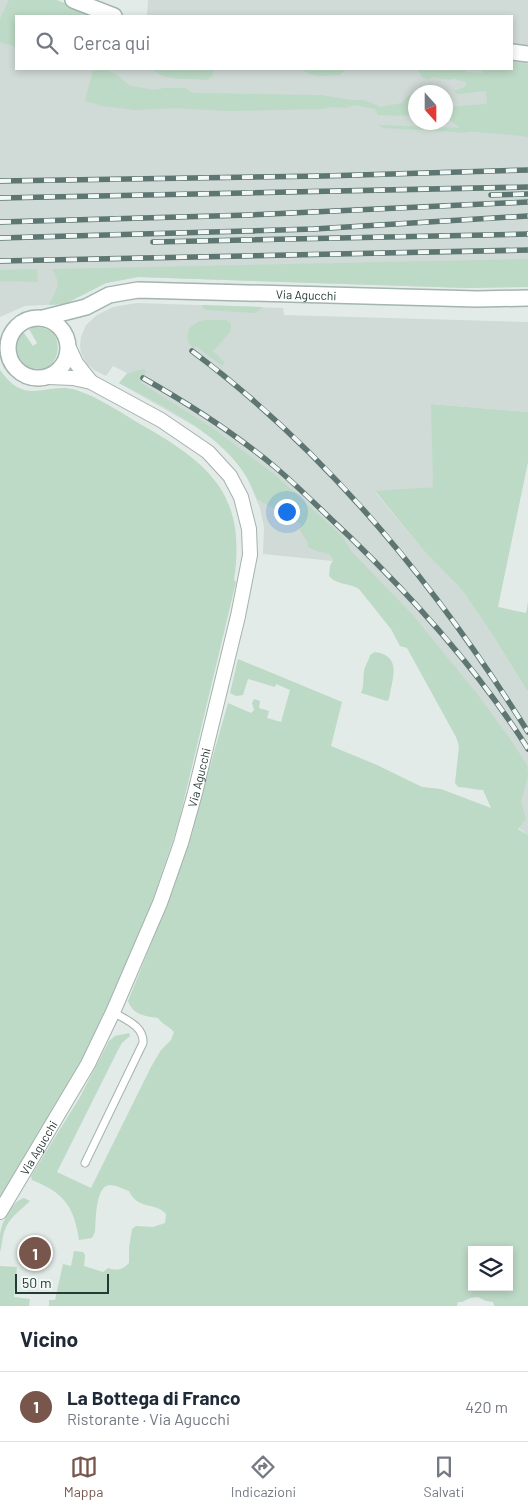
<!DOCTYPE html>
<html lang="it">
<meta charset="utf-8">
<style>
body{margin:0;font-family:Barlow,sans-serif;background:#f2f2f3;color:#1f2937}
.controls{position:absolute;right:15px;bottom:15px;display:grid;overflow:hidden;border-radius:0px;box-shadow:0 2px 8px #0003}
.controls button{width:45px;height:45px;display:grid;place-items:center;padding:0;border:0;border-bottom:1px solid #e0e1e3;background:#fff;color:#1f2937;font:25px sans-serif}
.compass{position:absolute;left:408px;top:85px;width:45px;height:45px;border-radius:50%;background:#fff;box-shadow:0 2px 8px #0003;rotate:159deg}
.scale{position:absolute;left:15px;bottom:12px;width:94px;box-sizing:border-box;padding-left:5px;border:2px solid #243a35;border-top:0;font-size:14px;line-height:18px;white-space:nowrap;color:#243a35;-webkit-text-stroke:4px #f2f8f5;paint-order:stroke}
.you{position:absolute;left:286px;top:511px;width:18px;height:18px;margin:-12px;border:4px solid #fff;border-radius:50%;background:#1a73e8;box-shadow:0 0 0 8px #1a73e833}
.badge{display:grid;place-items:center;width:32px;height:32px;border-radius:50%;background:#78564c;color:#fff;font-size:16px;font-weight:700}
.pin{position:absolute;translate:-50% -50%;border:2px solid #fff;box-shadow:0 1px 5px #0006}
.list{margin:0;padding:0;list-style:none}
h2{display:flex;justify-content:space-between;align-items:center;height:65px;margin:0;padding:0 20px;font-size:21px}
h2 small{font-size:16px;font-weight:400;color:#747a83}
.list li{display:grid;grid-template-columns:32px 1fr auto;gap:15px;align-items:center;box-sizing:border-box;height:70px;padding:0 20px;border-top:1px solid #e0e1e3}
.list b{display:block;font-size:19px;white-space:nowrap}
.list p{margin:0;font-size:16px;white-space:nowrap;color:#747a83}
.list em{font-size:16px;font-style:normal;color:#747a83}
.icon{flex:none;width:28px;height:28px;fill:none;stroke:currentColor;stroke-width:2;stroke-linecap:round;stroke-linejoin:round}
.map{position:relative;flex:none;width:528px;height:1306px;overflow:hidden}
.search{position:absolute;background:#fff;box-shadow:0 2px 8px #0003;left:15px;right:15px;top:15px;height:55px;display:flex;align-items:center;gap:12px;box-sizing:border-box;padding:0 18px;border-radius:0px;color:#747a83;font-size:19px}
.sheet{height:135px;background:#fff}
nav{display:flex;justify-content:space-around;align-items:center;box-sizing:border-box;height:70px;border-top:1px solid #e0e1e3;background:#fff;font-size:14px;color:#747a83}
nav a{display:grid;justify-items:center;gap:2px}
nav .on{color:#78564c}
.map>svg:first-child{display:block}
</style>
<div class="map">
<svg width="528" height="1306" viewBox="0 0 528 1306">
<rect width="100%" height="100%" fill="#e2ebe7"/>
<path fill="#d0dad6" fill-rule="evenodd" d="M0,0H57L16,16V69H512V16H147L148,0H528V287L467,288L138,277L106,283L64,304L25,306L0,317ZM416,92H446V122H416Z
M137,303L283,308L284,315L528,322V412L432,404L433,487L375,492L425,552L462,590L492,634L528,692V835L492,808L464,745L414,644L333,561L263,554L264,527L260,508L246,475L230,454L216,441L196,427L119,383L127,373L113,366L106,376L94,370L87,364L81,353L80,345L81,337L86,325L97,315L113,307Z"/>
<path fill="#bddac6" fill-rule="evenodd" d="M9,0H57L94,16H16V47L0,42V19Z
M512,62L528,64V137C510,134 493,134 475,132C468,131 464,134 455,132L384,128L378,125L460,128L446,117V107L487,104L486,91L458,94L454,91L465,87L467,82L454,79L448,80L433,77L427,79L422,77L418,69H466V72L482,73L483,69H512Z
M91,69H106L117,75L130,86L155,90L164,88H185L193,93L321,95L351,100H364L380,107L402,103L409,95L415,94V116L378,115L375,109L354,105L347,108L334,107L320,109L227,111L177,108L135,110L102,106L85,101L93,70Z
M152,69H214L212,76L207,80C190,78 165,82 152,69Z
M302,69H346L340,75C327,75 312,79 302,69Z
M528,259V287L467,288L138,277L106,283L65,304L49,305C57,289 62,285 52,269Z
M37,269L38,282L0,281V270Z
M202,305L262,307V308L255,313L206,310L203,308Z
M206,320H226L231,324V331L213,351L225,363L222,366L196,346L194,349C180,336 190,322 206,320Z
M33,327C42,327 52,329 56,338C58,343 58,349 57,354C49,383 2,365 21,334L24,333L33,346L37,343L29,329Z
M143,369L146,371L141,383L211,427L274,474L342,536L352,552L411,613L478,695L510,739L527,765L528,775L521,802L526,819L518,829L528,835V1306H494L493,1302L486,1301L478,1297L470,1298L462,1302H458L457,1306H49V1300H55L63,1264L71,1266L74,1251L83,1252L85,1255L84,1266L103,1272L108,1268C118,1271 122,1270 129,1263V1248L132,1229L136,1226L153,1227L165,1223L166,1214C154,1201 139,1211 129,1191C123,1189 116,1185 110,1185C95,1185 96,1222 95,1232L92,1238L79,1240C74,1206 64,1193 32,1180L31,1176L80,1097L109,1041L115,1036L129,1033L130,1036L122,1043L118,1050L57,1172L91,1188L151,1067L161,1050L171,1040L174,1032C169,1026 164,1026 158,1018C145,1016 133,1015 128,1001L172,892L189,841L228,703L251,713L254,710L252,703L254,699L260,701L259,708L269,711L267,718L281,722L290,690L276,684L275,687L248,679L243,695L236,696L230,693L238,659L342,702L331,746L377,765L422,787L441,789L491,808L483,790C474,790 467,787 458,787L455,783L459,746L456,737L407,648L400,646L391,629L359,589C350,583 336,585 329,576L330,566L333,560C330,552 326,553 319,552C316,551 312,548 308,547L307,541L300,531L301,523L291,521L286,522L280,518C277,504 268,508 260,500L257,499C238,442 170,409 119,383L127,374ZM472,1250H509V1287H472Z
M0,370C27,408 45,381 76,390C98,397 120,412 140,424C209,463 247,494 234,580L236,582L178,825L147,917L93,1040L55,1108L0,1198Z
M431,404L528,412V462L498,607L526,613L528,602V692L492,634L462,590L425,552L375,491L433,487Z
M375,652C403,656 392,679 389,699L387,701L361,693C365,685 362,676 365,667C367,662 369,660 370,655Z
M24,1198L30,1201C20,1211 9,1217 4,1232C2,1239 2,1247 0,1252C0,1247 0,1241 0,1235C1,1223 12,1201 24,1198Z
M0,1266L17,1267L14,1297L30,1299L29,1306H0Z"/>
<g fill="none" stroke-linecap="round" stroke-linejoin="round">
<g stroke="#a5b2ae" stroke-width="9">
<path id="lane" d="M85,1163L143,1043C144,1026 126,1020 113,1012"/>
</g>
<g stroke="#a5b2ae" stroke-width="16">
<g id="street">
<path d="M69,348L76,363L91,382"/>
<path id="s1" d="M0,1212L88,1064L113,1012L160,903L181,843L195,793L238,616L250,555L249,529L241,497L230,476L208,452L161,420L91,382L73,378L48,377"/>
</g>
</g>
<g stroke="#a2b5af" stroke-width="18">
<g id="secondary">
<path d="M73,0L114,16"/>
<path d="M512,52L528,54"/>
<circle cx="38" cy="348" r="30"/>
<path id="s2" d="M43,318L86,307L109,295L138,290L477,299L528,298"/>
</g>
</g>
<use href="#lane" stroke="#fff" stroke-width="7"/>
<use href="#street" stroke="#fff" stroke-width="14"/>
<use href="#secondary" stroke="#fff" stroke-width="15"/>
<g stroke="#5e7671" stroke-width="5.5">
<path id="rail" d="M0,181L324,176L528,170
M491,195L528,194
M0,198L528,187
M0,222L250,215L528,202
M0,238L314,229L528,216
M153,242L528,234
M0,261L528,250
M192,351C329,453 438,588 528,732
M143,378C189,404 234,433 275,467C301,489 325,514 350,537C416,601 479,671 528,749"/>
</g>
<use href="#rail" stroke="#f2f8f5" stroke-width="4" stroke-dasharray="11" stroke-linecap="butt"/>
</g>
<g text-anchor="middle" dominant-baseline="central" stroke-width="5" stroke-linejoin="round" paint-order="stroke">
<g font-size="12" fill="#243a35" stroke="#f2f8f5">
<text stroke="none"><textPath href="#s2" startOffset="268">Via Agucchi</textPath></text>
<text stroke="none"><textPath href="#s1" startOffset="480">Via Agucchi</textPath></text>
<text stroke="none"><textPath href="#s1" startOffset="75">Via Agucchi</textPath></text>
</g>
</g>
</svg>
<div class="controls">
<button><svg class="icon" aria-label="layers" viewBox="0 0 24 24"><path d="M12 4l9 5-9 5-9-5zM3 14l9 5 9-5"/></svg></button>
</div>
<svg class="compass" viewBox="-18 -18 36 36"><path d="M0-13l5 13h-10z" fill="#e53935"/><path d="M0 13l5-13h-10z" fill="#747a83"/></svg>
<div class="scale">50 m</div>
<div class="you"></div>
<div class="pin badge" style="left:35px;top:1253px">1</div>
<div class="search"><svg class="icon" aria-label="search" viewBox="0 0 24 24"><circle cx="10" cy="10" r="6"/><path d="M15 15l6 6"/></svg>Cerca qui</div>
</div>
<section class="sheet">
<h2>Vicino<small></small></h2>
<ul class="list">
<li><span class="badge">1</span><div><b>La Bottega di Franco</b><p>Ristorante · Via Agucchi</p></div><em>420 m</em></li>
</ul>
</section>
<nav>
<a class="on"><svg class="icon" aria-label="map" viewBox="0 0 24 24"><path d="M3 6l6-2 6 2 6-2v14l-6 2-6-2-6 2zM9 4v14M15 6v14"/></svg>Mappa</a>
<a><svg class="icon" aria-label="directions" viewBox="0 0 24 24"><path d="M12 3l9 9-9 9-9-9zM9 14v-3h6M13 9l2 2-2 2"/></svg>Indicazioni</a>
<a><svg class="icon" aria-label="saved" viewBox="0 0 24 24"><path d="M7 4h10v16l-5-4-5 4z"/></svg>Salvati</a>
</nav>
